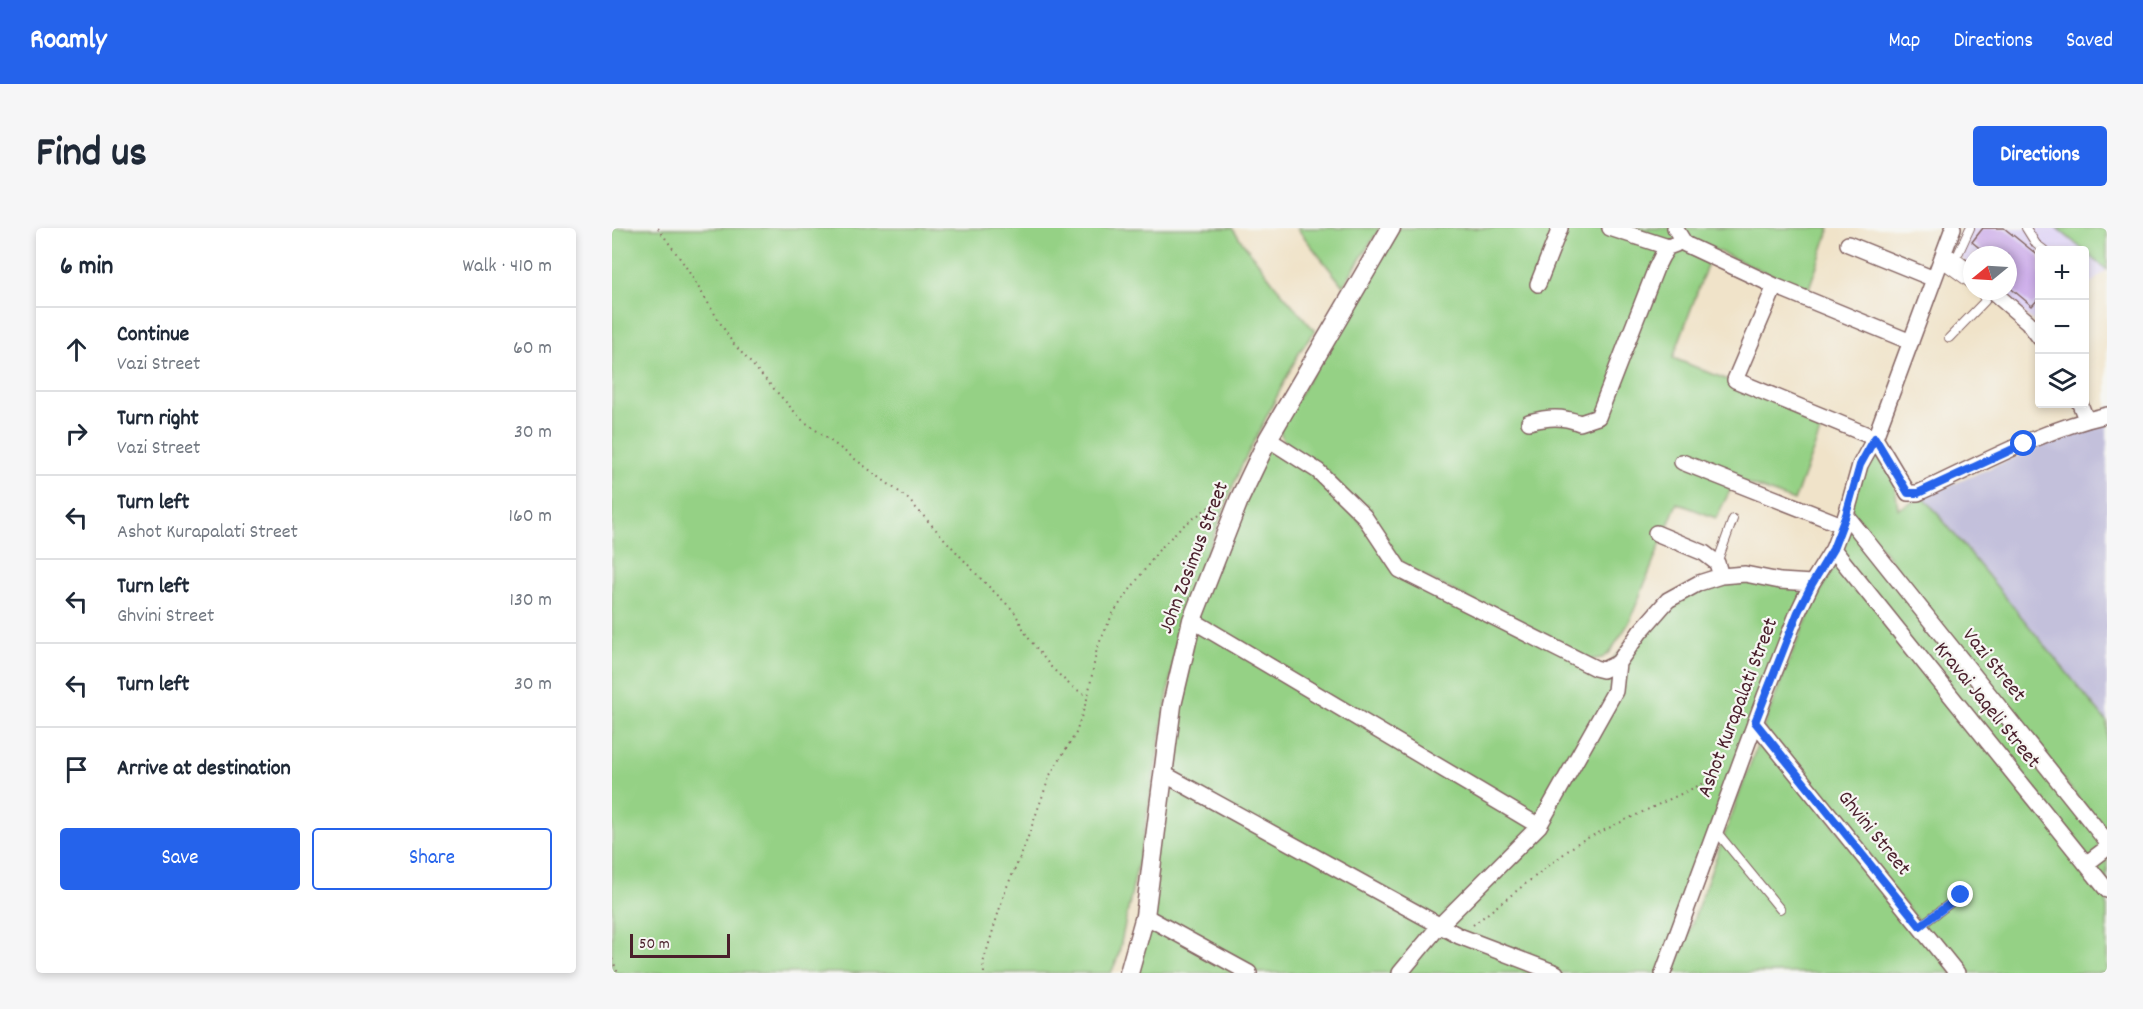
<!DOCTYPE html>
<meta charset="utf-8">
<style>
body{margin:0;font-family:Dekko,sans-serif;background:#f6f6f7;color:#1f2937}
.controls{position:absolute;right:18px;top:18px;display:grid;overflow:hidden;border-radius:6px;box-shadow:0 3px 9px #0003}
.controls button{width:54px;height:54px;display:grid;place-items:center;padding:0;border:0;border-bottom:2px solid #e0e1e3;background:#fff;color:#1f2937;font:30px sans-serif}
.compass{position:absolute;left:1351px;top:18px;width:54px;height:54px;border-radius:50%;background:#fff;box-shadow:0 3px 9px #0003;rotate:252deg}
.scale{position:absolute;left:18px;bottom:15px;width:100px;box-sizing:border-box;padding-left:6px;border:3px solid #4a1f2b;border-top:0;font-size:16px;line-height:21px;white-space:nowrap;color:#4a1f2b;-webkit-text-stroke:4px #f6f6f2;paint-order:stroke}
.stop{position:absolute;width:18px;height:18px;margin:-14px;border:4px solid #2563eb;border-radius:50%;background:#fff}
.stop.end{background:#2563eb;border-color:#fff;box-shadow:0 2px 6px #0008}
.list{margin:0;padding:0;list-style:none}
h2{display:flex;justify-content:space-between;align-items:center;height:78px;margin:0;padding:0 24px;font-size:26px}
h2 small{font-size:20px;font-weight:400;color:#747a83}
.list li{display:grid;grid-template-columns:39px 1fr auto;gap:18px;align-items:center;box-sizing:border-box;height:84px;padding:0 24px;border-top:2px solid #e0e1e3}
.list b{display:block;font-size:22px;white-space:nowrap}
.list p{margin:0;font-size:20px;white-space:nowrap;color:#747a83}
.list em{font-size:20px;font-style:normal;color:#747a83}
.actions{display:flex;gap:12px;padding:18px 24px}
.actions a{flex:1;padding:14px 0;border:2px solid #2563eb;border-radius:6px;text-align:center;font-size:21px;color:#2563eb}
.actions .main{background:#2563eb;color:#fff}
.icon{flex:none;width:33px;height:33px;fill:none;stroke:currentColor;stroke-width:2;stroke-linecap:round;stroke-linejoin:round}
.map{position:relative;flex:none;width:1495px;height:745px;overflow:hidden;border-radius:6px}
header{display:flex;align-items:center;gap:36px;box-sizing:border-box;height:84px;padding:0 30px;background:#2563eb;color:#fff}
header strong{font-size:28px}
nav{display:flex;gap:33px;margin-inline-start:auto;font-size:21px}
.intro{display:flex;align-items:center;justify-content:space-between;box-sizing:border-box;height:144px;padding:0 36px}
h1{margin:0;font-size:42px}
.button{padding:15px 27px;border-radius:6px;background:#2563eb;color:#fff;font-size:21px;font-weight:700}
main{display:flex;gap:36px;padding:0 36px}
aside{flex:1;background:#fff;border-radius:6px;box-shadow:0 3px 9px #0003}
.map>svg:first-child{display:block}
</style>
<header>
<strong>Roamly</strong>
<nav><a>Map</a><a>Directions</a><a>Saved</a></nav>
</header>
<div class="intro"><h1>Find us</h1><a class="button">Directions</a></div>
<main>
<aside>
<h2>6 min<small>Walk · 410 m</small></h2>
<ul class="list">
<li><svg class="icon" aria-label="ahead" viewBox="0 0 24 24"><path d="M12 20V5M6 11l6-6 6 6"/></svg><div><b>Continue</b><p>Vazi Street</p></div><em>60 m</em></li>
<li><svg class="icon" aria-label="right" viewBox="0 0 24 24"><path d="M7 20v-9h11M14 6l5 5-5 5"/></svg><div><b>Turn right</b><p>Vazi Street</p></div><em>30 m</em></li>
<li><svg class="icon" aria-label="left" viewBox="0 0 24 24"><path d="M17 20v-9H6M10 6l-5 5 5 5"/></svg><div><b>Turn left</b><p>Ashot Kurapalati Street</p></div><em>160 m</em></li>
<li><svg class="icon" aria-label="left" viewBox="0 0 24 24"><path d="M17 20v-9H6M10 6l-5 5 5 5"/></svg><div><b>Turn left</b><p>Ghvini Street</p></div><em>130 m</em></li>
<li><svg class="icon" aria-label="left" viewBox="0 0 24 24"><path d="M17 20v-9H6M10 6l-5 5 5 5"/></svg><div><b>Turn left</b></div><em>30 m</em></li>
<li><svg class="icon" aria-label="arrive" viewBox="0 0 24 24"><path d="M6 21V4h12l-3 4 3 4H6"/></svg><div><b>Arrive at destination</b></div></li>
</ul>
<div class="actions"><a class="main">Save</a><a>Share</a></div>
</aside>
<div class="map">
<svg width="1495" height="745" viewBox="0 0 1495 745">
<rect width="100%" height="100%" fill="#f6f6f2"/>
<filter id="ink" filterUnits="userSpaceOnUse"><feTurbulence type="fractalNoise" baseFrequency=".0167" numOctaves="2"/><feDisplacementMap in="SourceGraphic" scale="12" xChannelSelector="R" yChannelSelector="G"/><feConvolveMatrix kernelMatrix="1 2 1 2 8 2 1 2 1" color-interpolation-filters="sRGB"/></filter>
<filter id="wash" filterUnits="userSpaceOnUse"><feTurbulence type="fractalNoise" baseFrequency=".008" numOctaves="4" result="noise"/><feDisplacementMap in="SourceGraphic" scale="24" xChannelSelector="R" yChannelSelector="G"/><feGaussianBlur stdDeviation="1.35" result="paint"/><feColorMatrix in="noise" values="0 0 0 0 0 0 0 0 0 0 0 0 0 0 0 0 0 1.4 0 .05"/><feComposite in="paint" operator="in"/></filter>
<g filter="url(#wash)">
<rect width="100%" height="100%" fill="#f0e3c9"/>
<path fill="#dfd4f5" d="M1350,0H1445L1472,22H1428L1427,90L1421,93L1387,63H1396V27H1360V40L1342,24Z
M1473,23L1495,42L1473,60Z"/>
<path fill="#c3c0db" d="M1495,193V494L1312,269L1470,200Z"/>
<path fill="#95d185" stroke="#707858" stroke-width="1.5" d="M0,0H620L664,58L703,103L688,123L628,241L569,390L531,611L506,729L499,745H0Z
M685,0H768L731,58Z
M786,0H1218L1196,63L1101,21L1061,130L1213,191L1182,273L1124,251L1104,290L1065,275L1017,395L998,424L990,430L977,432L796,340L671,212L667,201Z
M1445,0H1495V42Z
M656,211L706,243L788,342L991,441L1056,372L1109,348L1200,355L1051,745H517L580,392Z
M1264,222L1282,248L1286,281L1312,269L1495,494V607L1237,279L1255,236Z
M1234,287L1495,614V662L1221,321Z
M1226,332L1495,666V745H1348L1151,500C1173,442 1194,385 1226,332Z
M1149,507L1341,745H1067L1063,741Z"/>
<g id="blocks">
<path fill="#cdadea" d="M1371,0H1392L1428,29V69L1420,78L1396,58V27H1376L1360,14Z"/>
</g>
</g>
<g filter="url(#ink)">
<use href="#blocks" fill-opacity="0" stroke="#846462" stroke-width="1.5"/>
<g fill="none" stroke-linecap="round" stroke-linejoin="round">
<g stroke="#846462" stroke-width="10">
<path id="service" d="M1414,0L1424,16L1432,22
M1347,24L1358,0
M1328,34L1360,57
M1337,110L1373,73L1369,63
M1105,335L1121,291
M1104,603L1168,681
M1308,698L1349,667"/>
</g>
<g stroke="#846462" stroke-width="18">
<path id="minor" d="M998,0L1056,19L1064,16
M1063,0L1073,16L1163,58L1299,114
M1236,16L1322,51
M1332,25L1360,46
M926,56L948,0
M1163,58L1123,152L1263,210
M1380,63L1416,94L1428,110
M1468,176L1474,191
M917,194C936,189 950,188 968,195L986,189L1044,40L1050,28L1056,19
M1263,210L1296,265H1306C1367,237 1429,202 1495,187
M656,211L706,243L752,288L788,342L983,440L991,442L1006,435L1028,404L1056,372L1087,355L1109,348L1133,346L1168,353L1200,355
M1070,234L1230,297
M1234,287L1495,614
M1044,305L1092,325L1105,335L1109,348
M1221,321L1495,662
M580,392L927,598
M1143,494L1345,745
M552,546L847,708L944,745
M1474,636L1495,620
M533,688L637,745
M788,745L828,697L927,598L1003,463L1006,435
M1051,745L1153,468L1186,384L1200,355L1221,321L1234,287L1248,237L1263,210L1341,0"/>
</g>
<g stroke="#846462" stroke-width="21">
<path id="tertiary" d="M517,745L533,688L560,477L580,392L627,272L656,211L779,0"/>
</g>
<path stroke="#846462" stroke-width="2" stroke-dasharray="1.5 4.5" stroke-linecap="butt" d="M46,0L72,36L120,114L189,191L294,269L370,352L402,383L415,408L439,439L460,459L476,468
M861,697L967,614L1109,547
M0,731L6,745
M372,745L371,735L393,663L411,623L438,547L464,505L476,468L485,420L501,385L547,322L568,300L611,269"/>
<use href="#service" stroke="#fff" stroke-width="8"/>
<use href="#minor" stroke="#fff" stroke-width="15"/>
<use href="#tertiary" stroke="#fff" stroke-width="18"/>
</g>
</g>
<g fill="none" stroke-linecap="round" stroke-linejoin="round" filter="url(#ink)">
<path stroke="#2563eb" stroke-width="8" d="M1349,667L1308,698L1143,494L1186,384L1200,356L1221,321L1234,287L1248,237L1263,210L1296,265H1306L1412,216"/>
</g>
<g text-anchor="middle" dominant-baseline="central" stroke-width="4.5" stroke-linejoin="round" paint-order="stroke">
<g font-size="21" fill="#4a1f2b" stroke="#f6f6f2">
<text transform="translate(583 330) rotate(-69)">John Zosimus Street</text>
<text transform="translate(1381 438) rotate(51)">Vazi Street</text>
<text transform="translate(1374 478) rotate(51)">Kravai Jaqeli Street</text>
<text transform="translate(1127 480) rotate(-69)">Ashot Kurapalati Street</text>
<text transform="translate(1261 606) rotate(51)">Ghvini Street</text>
</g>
</g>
</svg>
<div class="controls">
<button>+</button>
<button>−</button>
<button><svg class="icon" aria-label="layers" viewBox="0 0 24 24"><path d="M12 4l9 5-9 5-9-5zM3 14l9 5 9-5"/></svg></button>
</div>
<svg class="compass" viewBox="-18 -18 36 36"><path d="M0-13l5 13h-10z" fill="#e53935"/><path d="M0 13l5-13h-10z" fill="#747a83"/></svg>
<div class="scale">50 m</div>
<div class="stop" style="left:1412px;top:216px"></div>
<div class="stop end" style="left:1349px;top:667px"></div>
</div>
</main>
